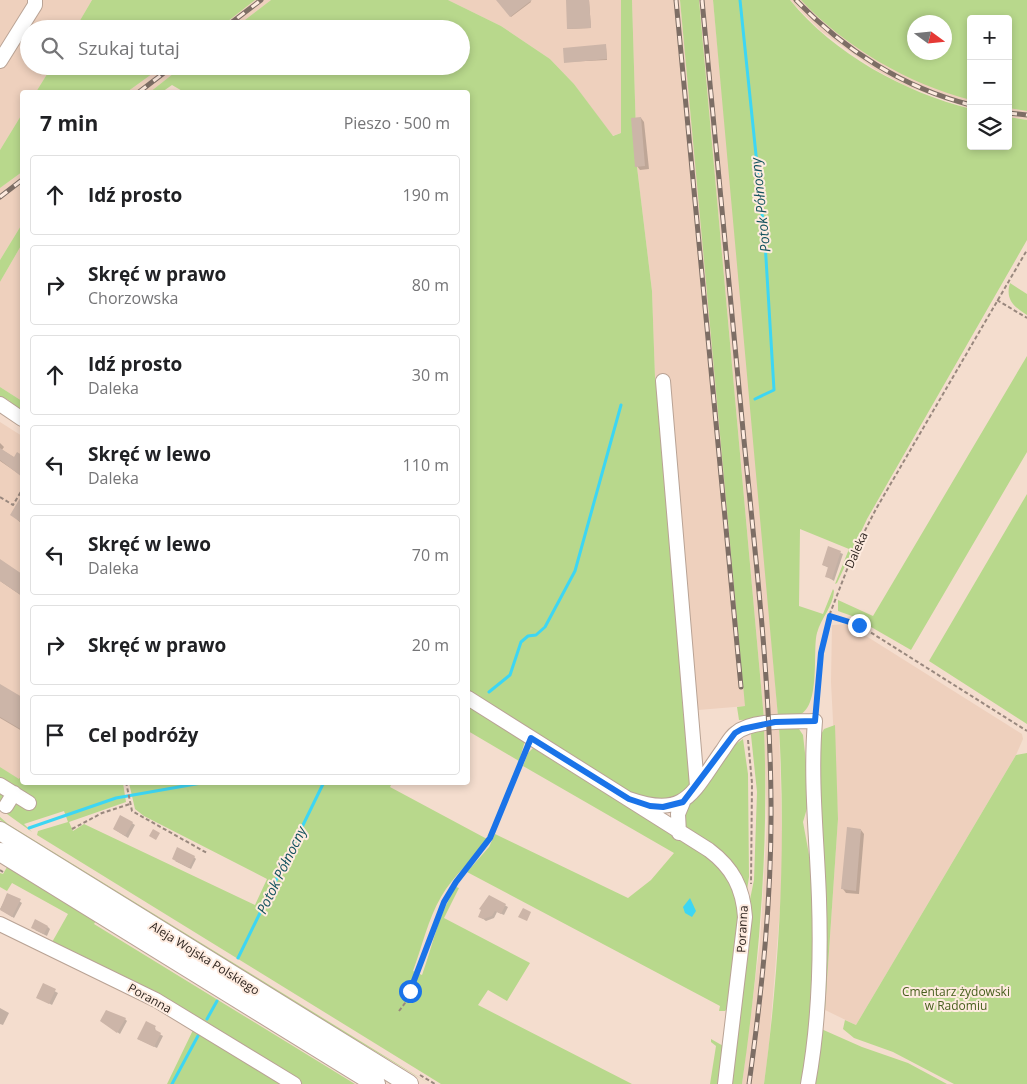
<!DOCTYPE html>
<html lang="pl">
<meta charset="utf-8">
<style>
body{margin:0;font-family:"Open Sans",sans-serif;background:#f6f6f6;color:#202124}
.controls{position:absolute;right:15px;top:15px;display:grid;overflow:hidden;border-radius:5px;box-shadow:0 2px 8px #0003}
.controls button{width:45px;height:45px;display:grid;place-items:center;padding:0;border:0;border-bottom:1px solid #e0e0e0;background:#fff;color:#202124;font:25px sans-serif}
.compass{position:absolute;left:907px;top:15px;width:45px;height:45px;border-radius:50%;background:#fff;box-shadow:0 2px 8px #0003;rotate:105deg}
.stop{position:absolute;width:15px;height:15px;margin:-11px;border:4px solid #1a73e8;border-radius:50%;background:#fff}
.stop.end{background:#1a73e8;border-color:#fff;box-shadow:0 1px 5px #0008}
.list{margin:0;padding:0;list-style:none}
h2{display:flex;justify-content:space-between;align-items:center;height:65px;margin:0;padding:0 20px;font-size:21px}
h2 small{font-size:16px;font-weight:400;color:#757577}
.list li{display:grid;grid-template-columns:32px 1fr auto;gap:15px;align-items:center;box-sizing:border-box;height:80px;margin:0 10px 10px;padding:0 10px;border:1px solid #e0e0e0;border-radius:5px}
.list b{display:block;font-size:19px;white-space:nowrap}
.list p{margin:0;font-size:16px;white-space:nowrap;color:#757577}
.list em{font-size:16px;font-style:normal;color:#757577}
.icon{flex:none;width:28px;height:28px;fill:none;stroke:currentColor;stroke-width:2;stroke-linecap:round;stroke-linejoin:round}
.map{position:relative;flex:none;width:1027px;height:1084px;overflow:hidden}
.search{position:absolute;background:#fff;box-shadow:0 2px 8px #0003;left:20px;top:20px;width:450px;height:55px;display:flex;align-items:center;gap:12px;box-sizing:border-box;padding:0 18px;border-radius:28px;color:#757577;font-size:19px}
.panel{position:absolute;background:#fff;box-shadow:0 2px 8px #0003;left:20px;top:90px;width:450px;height:695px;border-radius:5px}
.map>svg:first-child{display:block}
</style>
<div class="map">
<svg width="1027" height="1084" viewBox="0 0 1027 1084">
<rect width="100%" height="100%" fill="#f4ddce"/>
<path fill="#eed0bd" d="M0,0H92L75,29H29V66H52L36,92H22V114L0,150Z
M255,0H271L233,29H218Z
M448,0H621V133L612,136L574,84L550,59L501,26Z
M632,0H680L746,706L686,711L660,401L655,377L652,291L637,167Z
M699,0H713L751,395L778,717L764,719Z
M790,0H801L854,45L971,100V109L906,86L876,70L821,31Z
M163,66H183L150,92H127Z
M1008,108L1027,111V120L1008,117Z
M22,172V224L0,260V188Z
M22,244V401L0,387V282Z
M0,422L22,436V782L0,767Z
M847,624L1022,734L1023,739L1016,755L856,1025L825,1010L838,819L831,682L832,625Z
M779,727L783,871L769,1045L764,1084H742L760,942L763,891L767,821L764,728Z"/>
<path fill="#b8d88c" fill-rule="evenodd" d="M92,0H255L218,29H75Z
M271,0H448L501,26L550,59L574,84L613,136L621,133V0H632L637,167L652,291L655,377L660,401L693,779C679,809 655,801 631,793L468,691V92H184L172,85L162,92H150L183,66H461V29H233Z
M680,0H699L764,719L739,720L737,707L745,706Z
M713,0H790C834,54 904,92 971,109V146H1008V117L1027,120V240L867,519L837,583L835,584L849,549L800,529L799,606L823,614L833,589L834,591C833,607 821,618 817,633C812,650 822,709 797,716C792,717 784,717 778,717Z
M801,0H1027V111L1008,108V19H971V100C908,84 845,47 801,0ZM944,22V52H914V22Z
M52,66H163L127,92H36Z
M22,114V172L0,188V150Z
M22,224V244L0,282V260Z
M1010,283L1027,294V315C1014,307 1005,299 1010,283Z
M1027,356V452L911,650L852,616L838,611V600L873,616Z
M0,387L22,401V413L9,404L10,401L2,397L0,398Z
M1027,494V724L929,661Z
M472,706L525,741L519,761L468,731V708Z
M791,725L799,729L803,735L810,798L803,822L810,860L814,935L809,1025L802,1084H764C780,965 786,846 779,727Z
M835,725L838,819L825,1010L819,1009V738L824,729Z
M764,728C769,848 759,965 742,1084H730L749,904L754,880L757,792L751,735L752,732Z
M743,739L748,774L749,877L747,890L729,858L688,830L684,822L687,806L710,781L733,746Z
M533,748L718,863L732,880L740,915L727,1009L725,1011H719L720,1006L467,872L489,847L495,834L628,898L651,880L674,853L523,766L528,753Z
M1027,753V1084H954L893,1052L854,1038L843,1029L845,1020L856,1025L1016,755Z
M0,767L19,779L22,774V782L123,783L126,802L69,822L73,831L84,824L255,905L267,879L144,816L135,809L129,783H392L390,787L487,839C474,860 454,874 441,897C428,919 422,947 413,971L422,975C434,942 437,918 456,887L459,888L444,918L530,963L507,1001L488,990L478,1005L632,1084H441L37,835L38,831L68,822L64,811L24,824L32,832L0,809V790L12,806L16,803L0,780Z
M0,817L8,824L430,1084L299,1006L4,823L0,820Z
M7,867L96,921L94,924L355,1084H302L249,1052L51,944L68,914L12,883L7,891L0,887V873L3,874Z
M194,1028L286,1084H167Z
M819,1028L862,1047L908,1063L947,1084H813Z
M711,1039L725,1047L722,1084H710L716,1046L711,1042Z"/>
<path fill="#3dd6f3" d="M690,898L696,911L692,917L685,913L683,907Z"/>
<path fill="#0003" d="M498,0H530L531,2L511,17Z
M567,0H589L591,28L568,29Z
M606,47L607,60L565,62Z
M641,118L644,122L649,169L640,170L637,166Z
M0,443L4,447L2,450L15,458L18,454L22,457V476L0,461Z
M22,497V524L12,515Z
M829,548L843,554L834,581L826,576L829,568L823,565Z
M0,560L22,575V596L0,581Z
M0,685L22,698V731L0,718Z
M132,823L135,825L128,838L114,829Z
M861,830L864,834L859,894L846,893L843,889Z
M194,857L196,859L191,869L175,861Z
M8,894L22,903L14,918L0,909Z
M490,897L508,907L504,915L497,912L494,918L486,921L479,916Z
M48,927L50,929L47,936L35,930Z
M43,985L58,993L52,1005L37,997Z
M0,1008L9,1013L3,1025L0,1024Z
M125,1019L127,1021L120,1034L104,1023Z
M147,1023L155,1027L156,1032L163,1036L157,1048L138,1039Z"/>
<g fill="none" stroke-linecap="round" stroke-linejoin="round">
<path stroke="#3dd6f3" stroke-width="3" d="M740,0L765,242L774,390L755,399
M489,692L510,675L521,642L528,636L536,635L545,627L575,571L621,405
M29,828L116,798L207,782
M238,958L324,782
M207,1019L217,1001
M172,1084L199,1034"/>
</g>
<path fill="#ccb5a8" d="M496,0H532L510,17Z
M566,0H589L591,28L567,29Z
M606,44L607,59L564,63L563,48Z
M641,117L645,166L635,167L631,118Z
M0,448L14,457L17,452L22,455V477L0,460Z
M22,495V523L10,515Z
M828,546L841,551L832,579L825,577L828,567L822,565Z
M0,559L22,574V596L0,581Z
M0,684L22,697V730L0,717Z
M120,815L133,822L125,836L113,829Z
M847,827L861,829L856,891L841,889Z
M153,829L160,833L156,840L149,836Z
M177,847L195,856L189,868L172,859Z
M7,893L21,899L12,917L0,910Z
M489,895L506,904L501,914L495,911L492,916L483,919L478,917L481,910L479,909Z
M523,908L531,912L527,921L518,917Z
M35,919L48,926L44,934L31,928Z
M43,983L56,989L49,1004L36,998Z
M106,1010L126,1018L117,1033L100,1021Z
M146,1021L156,1026L154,1029L161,1033L154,1047L137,1039Z"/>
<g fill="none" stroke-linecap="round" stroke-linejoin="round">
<g stroke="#b9a395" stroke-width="16">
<path id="minor" d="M0,61L35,5V0
M663,381L697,786
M0,404L22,419
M468,698L709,850C733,868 743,888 745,917L725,1084
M0,785L29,803
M629,799C686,819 692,793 722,751C726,746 730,737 736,733C752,719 793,722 815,721C810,781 817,839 819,899C821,960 819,1024 808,1084
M6,806L14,793
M679,833L678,814L683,802
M0,924L156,1000L294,1084"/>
</g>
<g stroke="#b9a395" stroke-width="20">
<path id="major" d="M0,831L409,1084
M0,852L376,1084"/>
</g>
<path stroke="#99887e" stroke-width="2" stroke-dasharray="4 2.5" stroke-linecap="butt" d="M997,300L1027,318
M0,497L13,505L22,490
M829,616L859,625L1027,731
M816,711L821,653L829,616L853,554L876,509L1027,250
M748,740L752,783L751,884
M126,782L132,811L207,853
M72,829L102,813L130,804
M0,870L3,872
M399,1011L405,1003L443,902L456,882L491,838L527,749
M420,1075L435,1084"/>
<use href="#minor" stroke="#fff" stroke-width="14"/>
<use href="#major" stroke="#fff" stroke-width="18"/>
<g stroke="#7d6e65" stroke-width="5">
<path id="rail" d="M676,0L741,687
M702,0C716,143 729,287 743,430C755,553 770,677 771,801C772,896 762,990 749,1084
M796,0C844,50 904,88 971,105
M223,29L261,0
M139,92L173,66
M1008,113L1027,115
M0,197L22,180"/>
</g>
<use href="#rail" stroke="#feebdf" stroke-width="3" stroke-dasharray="9" stroke-linecap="butt"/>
</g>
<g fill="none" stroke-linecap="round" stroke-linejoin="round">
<path stroke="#1a73e8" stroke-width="6" d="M410,991L444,902L456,882L490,838L531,738L629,799L650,806L663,807L683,802L735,733L742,729L775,722L815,721L821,653L830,616L859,625"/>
</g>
<g text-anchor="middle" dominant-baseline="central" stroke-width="4" stroke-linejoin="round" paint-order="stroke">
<g font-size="12" fill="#281f1a" stroke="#feebdf">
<text transform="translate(856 550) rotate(-66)">Daleka</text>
<text transform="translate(742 929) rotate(-87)">Poranna</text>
<text transform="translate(205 958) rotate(32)">Aleja Wojska Polskiego</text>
<text transform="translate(150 998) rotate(29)">Poranna</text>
</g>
<g font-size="12" fill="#485f1e" stroke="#feebdf">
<text x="956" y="991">Cmentarz żydowski<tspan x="956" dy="14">w Radomiu</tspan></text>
</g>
<g font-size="14" font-style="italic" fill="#13525e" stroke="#feebdf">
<text transform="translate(760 205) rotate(-96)">Potok Północny</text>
<text transform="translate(281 870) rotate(-64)">Potok Północny</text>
</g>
</g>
</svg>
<div class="controls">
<button>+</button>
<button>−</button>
<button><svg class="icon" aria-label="layers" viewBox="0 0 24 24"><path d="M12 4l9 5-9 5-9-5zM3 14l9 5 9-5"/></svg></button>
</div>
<svg class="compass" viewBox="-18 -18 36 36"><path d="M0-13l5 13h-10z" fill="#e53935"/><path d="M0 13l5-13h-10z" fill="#757577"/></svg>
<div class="stop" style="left:410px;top:991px"></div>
<div class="stop end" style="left:859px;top:625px"></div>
<div class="search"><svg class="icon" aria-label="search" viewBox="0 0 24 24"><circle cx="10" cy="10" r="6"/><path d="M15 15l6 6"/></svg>Szukaj tutaj</div>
<section class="panel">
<h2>7 min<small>Pieszo · 500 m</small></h2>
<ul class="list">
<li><svg class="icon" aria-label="ahead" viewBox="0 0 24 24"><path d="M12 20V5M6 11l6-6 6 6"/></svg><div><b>Idź prosto</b></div><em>190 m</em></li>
<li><svg class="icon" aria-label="right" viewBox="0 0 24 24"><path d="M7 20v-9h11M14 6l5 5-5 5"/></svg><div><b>Skręć w prawo</b><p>Chorzowska</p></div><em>80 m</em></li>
<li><svg class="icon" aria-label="ahead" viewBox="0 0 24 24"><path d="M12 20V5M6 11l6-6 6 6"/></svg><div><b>Idź prosto</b><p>Daleka</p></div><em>30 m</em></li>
<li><svg class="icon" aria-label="left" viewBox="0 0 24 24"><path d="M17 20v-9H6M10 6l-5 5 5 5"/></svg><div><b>Skręć w lewo</b><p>Daleka</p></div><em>110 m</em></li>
<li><svg class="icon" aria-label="left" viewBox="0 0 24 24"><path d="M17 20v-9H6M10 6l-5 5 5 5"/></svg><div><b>Skręć w lewo</b><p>Daleka</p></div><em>70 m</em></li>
<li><svg class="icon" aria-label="right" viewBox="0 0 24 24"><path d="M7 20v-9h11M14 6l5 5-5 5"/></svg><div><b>Skręć w prawo</b></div><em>20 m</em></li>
<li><svg class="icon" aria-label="arrive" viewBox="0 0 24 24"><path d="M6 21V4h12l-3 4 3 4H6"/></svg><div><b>Cel podróży</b></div></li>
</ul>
</section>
</div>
